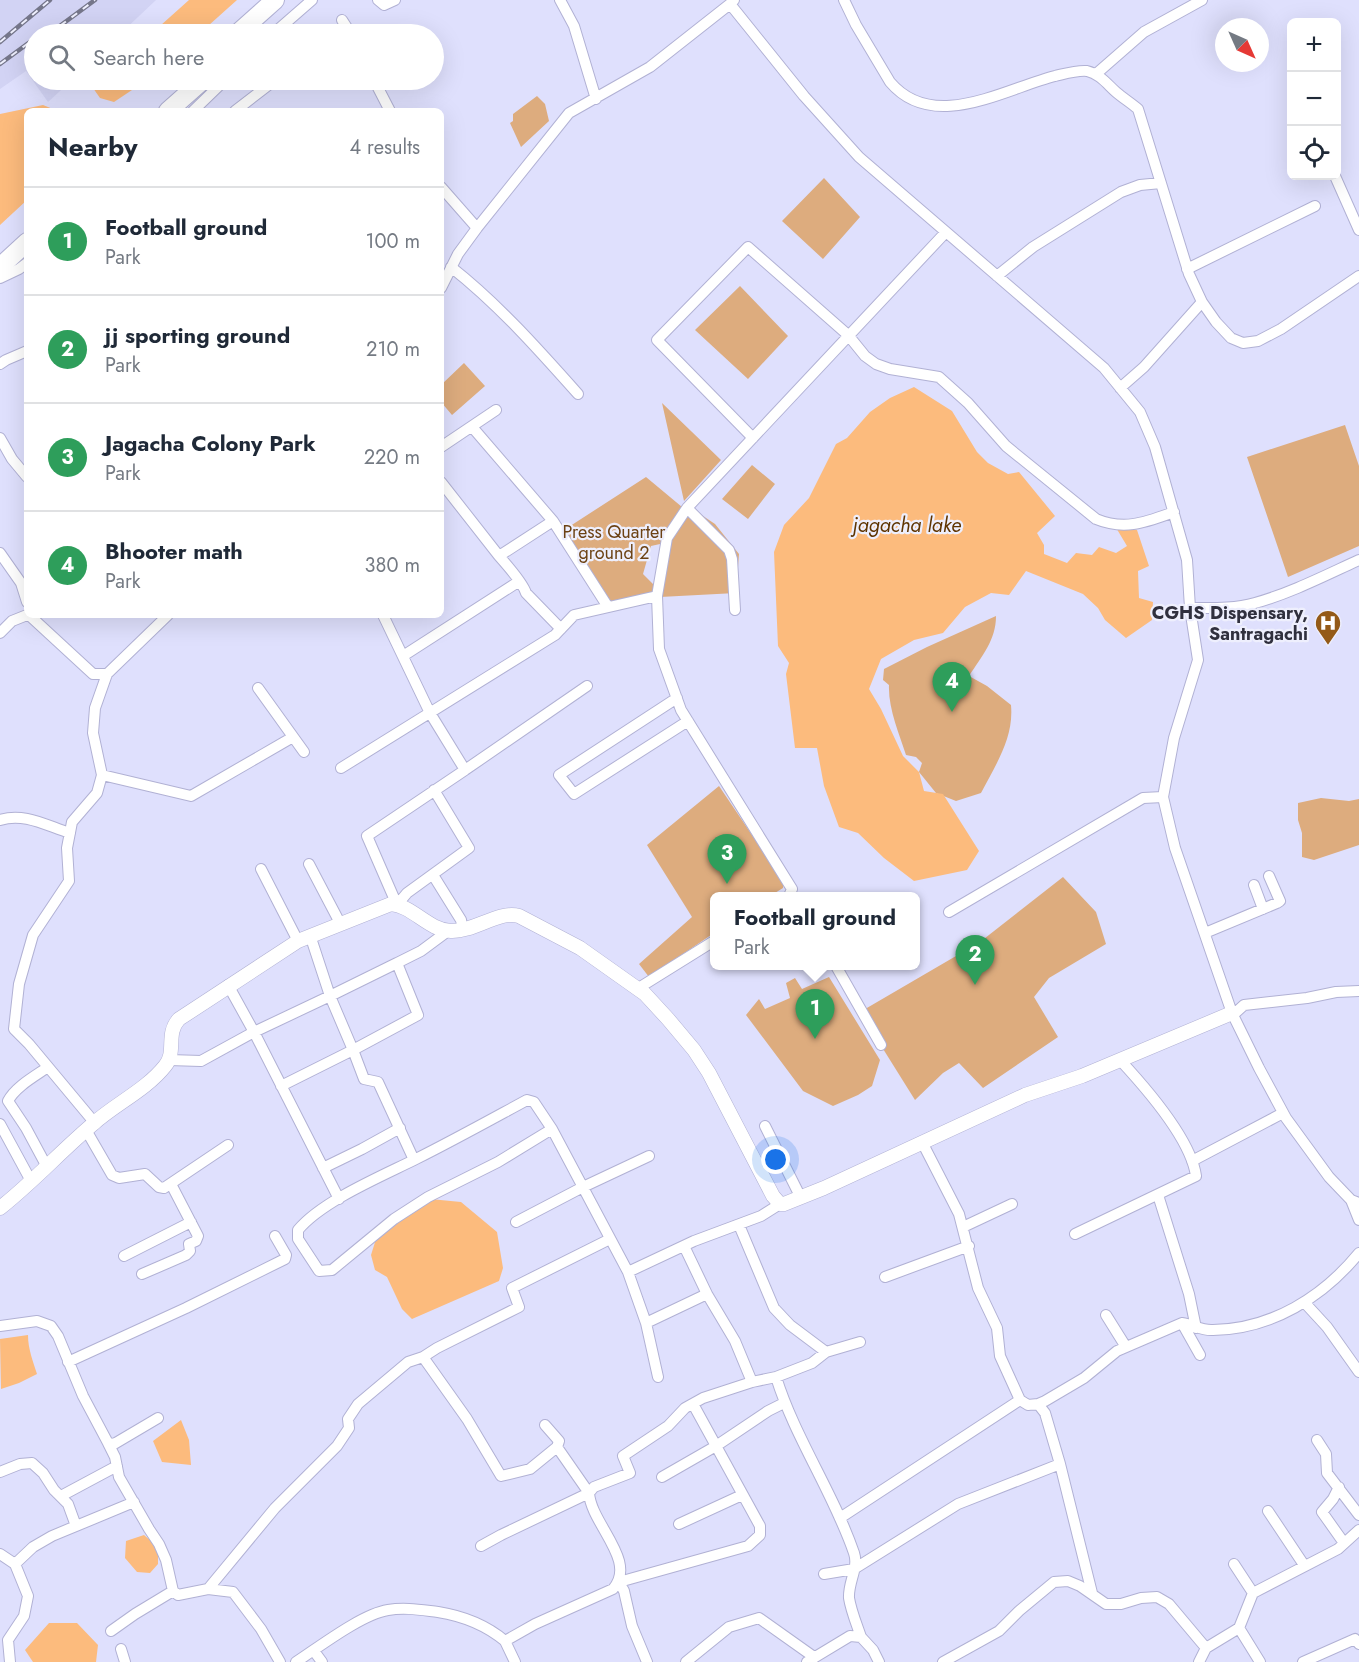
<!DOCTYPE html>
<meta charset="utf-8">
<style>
body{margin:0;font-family:Jost,sans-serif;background:#f2f2f3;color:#1f2937}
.controls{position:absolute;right:18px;top:18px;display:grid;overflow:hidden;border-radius:9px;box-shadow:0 6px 24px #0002}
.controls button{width:54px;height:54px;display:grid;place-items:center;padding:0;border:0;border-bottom:2px solid #e0e1e3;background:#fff;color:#1f2937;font:30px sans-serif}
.compass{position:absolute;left:1215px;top:18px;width:54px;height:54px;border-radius:50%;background:#fff;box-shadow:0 6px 24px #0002;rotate:135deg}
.you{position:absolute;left:776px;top:1160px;width:21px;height:21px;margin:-15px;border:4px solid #fff;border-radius:50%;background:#1a73e8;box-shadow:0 0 0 9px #1a73e833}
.badge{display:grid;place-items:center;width:39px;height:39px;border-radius:50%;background:#945a18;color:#fff;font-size:20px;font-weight:700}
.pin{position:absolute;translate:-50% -50px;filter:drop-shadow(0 2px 3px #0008)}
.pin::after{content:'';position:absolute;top:32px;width:21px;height:18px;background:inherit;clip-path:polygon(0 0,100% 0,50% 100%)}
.popup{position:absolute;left:710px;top:892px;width:210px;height:78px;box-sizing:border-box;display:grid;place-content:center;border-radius:9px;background:#fff;filter:drop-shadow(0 2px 4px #0005);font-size:20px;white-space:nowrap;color:#747a83}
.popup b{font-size:22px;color:#1f2937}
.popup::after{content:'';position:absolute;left:50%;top:100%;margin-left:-12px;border:12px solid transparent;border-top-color:#fff}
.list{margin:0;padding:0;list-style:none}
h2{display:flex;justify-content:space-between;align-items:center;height:78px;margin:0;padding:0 24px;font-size:26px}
h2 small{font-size:20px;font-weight:400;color:#747a83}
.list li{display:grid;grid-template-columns:39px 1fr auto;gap:18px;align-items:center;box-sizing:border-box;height:108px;padding:0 24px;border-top:2px solid #e0e1e3}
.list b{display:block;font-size:22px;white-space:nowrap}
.list p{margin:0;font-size:20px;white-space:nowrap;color:#747a83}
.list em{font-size:20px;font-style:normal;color:#747a83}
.icon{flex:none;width:33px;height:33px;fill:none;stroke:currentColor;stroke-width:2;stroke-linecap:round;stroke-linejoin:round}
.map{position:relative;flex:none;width:1359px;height:1662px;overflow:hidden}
.search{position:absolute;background:#fff;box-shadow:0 6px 24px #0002;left:24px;top:24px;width:420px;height:66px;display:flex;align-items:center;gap:15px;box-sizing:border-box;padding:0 21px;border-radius:33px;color:#747a83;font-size:22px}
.panel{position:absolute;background:#fff;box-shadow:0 6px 24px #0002;left:24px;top:108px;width:420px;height:510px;border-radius:9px}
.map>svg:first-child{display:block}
</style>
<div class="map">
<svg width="1359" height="1662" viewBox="0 0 1359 1662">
<rect width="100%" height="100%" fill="#dfe0fd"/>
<path fill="#d2d3f4" d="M0,0H156L120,34H34V80H72L48,102L26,71L0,89Z"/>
<path fill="#ddac7e" d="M537,96L545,104L549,121L521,147L510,123L513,121V114Z
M824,178L860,217L823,259L782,221Z
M740,286L788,336L748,379L695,330Z
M464,363L485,386L452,415L441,402V385Z
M662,403L721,460L684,501Z
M1345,425L1359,466V546L1288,577L1247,457Z
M752,465L775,484L748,519L722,499Z
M646,477L682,507L660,544L651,546L643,574L654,585L653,593L609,603L564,530Z
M691,508L715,524L739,554L736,593L660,597L670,538Z
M996,616C996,640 982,656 969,676L987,686L1011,705C1014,738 996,764 981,793L956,801L936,793L919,772L922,763L916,757L906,755C899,733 888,708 889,685L883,680L884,669L927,647Z
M719,786L771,863L784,879L783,888L770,896H714V933L649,977L639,964L692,917L647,845Z
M1321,798L1349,801L1359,799V845L1314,860L1302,857V833L1298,820V803Z
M1063,877L1096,912L1106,944L1049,978L1034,997L1058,1037L983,1088L959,1063L943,1073L915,1100L860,1012L980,942Z
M829,977L880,1060L872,1086L858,1095L833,1106L803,1091L746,1015L759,999L765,1009L790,998L786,983L795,978L802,989Z"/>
<path fill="#fcbb7d" d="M189,0H237L199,34H151Z
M102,80H147L114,102L100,98L93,88Z
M43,105L58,111H27V200L0,225V114Z
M914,387L952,411L977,452L988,463L1008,474L1019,472L1055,516L1037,533L1044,545V554L1067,563L1076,553L1092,555L1099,547L1116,553L1127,546L1115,526L1137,530L1149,566L1138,571L1139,598L1153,602L1152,620L1126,638L1105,620L1098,608L1083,594L1026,571L1009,595L991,593L965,607L943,633L914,640L881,659L869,689L881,709L903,756L919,772L924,791L943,794L979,851L967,870L914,881L884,858L858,833L839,827L824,786L817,748H795L786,674L789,663L778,646L774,552L784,525L809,498L836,444L847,438L870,412L890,398Z
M430,1199L461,1202L497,1232L503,1268L499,1281L412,1319L402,1309L387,1277L375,1270L371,1255L376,1239Z
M28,1335C28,1349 33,1361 37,1374L19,1383L1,1389L0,1339Z
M181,1420L189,1440L191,1465L162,1462L153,1441Z
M144,1535L158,1547V1564L150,1573L137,1572L125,1558L126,1541Z
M49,1623H77L98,1645L96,1662H33L25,1650Z"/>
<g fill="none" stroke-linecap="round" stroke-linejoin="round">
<g stroke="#b1b1d4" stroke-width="12">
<path id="street" d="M378,0L384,5L395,0
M560,0L574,26L596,99
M734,0L730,4L804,96L859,157L1104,368L1140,412L1155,447L1187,560L1190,608C1212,608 1234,609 1255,603C1291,593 1326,575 1359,560
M844,0L856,25L890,82C933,133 1004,89 1055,76C1064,74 1077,70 1087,71C1100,74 1107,84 1116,92C1123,98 1131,103 1138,109L1189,274L1202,302L1216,322L1231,338L1243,343L1258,341L1281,329L1359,276
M342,20L351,34
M273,34L312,0
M1096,74L1144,32L1202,0
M374,80L390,111
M193,111L225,80
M235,111L275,80
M1335,176L1359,230
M441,187L477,228
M451,267C498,304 538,349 578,394
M1187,269L1315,206
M997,276L1033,247L1121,192L1140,185L1161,183
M0,278L19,269L27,263
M441,288L458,254L477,228L569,113L650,67L730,4
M0,364L6,360L27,351
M1120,388L1144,367L1202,302
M473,428L553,521
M0,438L12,459L27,477
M753,438L657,340L748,247L848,335L865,356L876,364L890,369L939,377L968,403L1006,446L1096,519C1125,531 1146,522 1174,512
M441,447L496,410
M441,482L499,556L553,521L608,607
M687,508L729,550L732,559L735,610
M0,553L21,583L27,602
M499,556C507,565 523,583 526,593L561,629
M1190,608L1198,660L1174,738L1163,797L1175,848L1232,1013L1259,1068L1286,1118L1329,1177L1351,1200L1359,1203
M29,615L93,674H107
M383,615L430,713L465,770L367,836L397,905L407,893L469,848L434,790
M0,633L12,621L27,615
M403,656L518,582
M258,688L304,752
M677,698L559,775L574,794L688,721
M341,768L555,635L574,615L657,596
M465,770L587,686
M102,775L191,796L293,737
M0,820C24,812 47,826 70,833
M309,864L340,923
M261,869L298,941
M433,875L461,920L463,930
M1254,885L1263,909
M789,896L792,889L681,710L659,649L657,596L667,538L687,508L946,232
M949,912L1143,798L1163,797
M1205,933L1277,903L1280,901L1269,876
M397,963L418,1015L353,1050L330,996Z
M397,963L421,951L448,931
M836,966L881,1045
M228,985L254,1032L339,1199
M637,989L714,941
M1233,1015L1244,1005L1307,998L1336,992L1359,991
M169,1060L201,1061L254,1032L330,996L310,935
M281,1086L353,1050L364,1079L378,1082L414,1160
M94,1122L29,1044L14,1029L19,984L33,935L69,881L67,848L72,822L97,793L102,775L93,733L95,708L107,674L168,615
M0,1124L31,1181
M765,1126L801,1198
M552,1129L498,1162L428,1197L394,1219L332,1270L319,1271L298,1239V1230C322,1201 382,1176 416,1159C454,1140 490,1120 527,1100L534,1102L552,1129L628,1272
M86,1130L112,1175L119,1178L145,1174L159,1187L164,1188L228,1145
M922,1142L959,1214L978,1288L997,1328L1000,1356L1020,1400L1028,1405L1038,1404L1045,1401L1084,1378L1117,1351L1182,1323C1193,1324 1201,1331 1213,1330C1272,1329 1323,1297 1359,1253
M1192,1161L1283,1113
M47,1167L26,1128L8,1101C15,1087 35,1076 48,1067
M323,1168L362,1149L400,1128
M1158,1195L1189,1294L1196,1328
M1351,1200L1359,1220
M516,1222L583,1187L649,1156
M739,1225L774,1308L790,1325L826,1352
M963,1227L1012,1204
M1075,1234L1196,1176C1191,1139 1146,1088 1120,1060
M684,1246L707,1294L646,1323L628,1272L694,1241L761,1216L780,1204
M124,1256L191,1222
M142,1274L186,1255L190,1251L189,1244L196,1241L198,1236L171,1184
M885,1277L969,1246
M1304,1302L1327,1327L1359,1372
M1106,1315L1126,1347
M646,1323L658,1377
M1182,1323L1200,1355
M0,1326L37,1321L51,1326L58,1336L83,1396L108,1443L114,1444L158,1418
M423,1357L467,1419L501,1476L530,1469L557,1447L589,1493L501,1535L481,1546
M68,1362L186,1308L285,1259L286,1255L275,1236
M776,1377C795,1438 833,1492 854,1553C859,1568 848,1582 849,1598C851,1611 857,1625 861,1637
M752,1382L776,1377L812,1363L826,1352L860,1342
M1038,1404L1045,1413L1060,1464L1092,1593
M545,1425L559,1441L557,1447
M1317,1440L1326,1454L1327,1473L1359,1515
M108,1443L115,1457L119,1477L149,1529L159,1544L166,1560L173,1591L178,1595L208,1589L233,1592L261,1629L280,1662
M0,1472L20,1464L32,1463L43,1473L54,1490L68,1504L76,1526
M662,1477L716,1446L768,1411L784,1403
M1339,1487L1333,1499L1322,1512L1344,1543
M61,1496L117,1466
M1268,1511L1304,1565
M840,1518L1020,1400
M679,1524L742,1495
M0,1554L15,1564L28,1596L24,1616L8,1640L10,1662
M15,1564L33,1547L52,1536L134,1502
M1234,1564L1253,1593
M824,1574L854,1569L958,1504L1060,1464
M208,1589L275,1508L337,1446L349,1428L348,1419L358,1404L408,1362L423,1357L437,1348L519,1307L512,1288L610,1239
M1239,1628L1253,1593L1338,1549L1359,1530
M111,1631L135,1614L173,1591
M505,1641L515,1662
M1206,1648L1239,1628L1260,1662
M121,1649L125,1662
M314,1651L322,1662
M296,1662C319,1647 362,1614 388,1610C405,1607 421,1610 438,1612C463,1616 486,1625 505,1641L535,1624L613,1589C638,1561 591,1524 589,1493L594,1487L630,1473L623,1456L668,1426L685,1408L703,1398L752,1382L735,1341L707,1294
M647,1662L632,1626L624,1591L619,1582L748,1546L760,1535V1526L693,1404
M686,1662L729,1627L759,1618L814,1657
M807,1662L850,1636L861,1637L873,1650L879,1662
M943,1662L999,1631L1019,1611L1054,1582L1068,1581L1080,1586L1106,1604H1121L1141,1598L1157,1597L1169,1604L1206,1648L1199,1662
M1303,1662L1355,1639L1359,1644"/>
</g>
<g stroke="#b1b1d4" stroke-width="15">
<path id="secondary" d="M0,1208C33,1182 61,1151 93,1124C115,1104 146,1090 165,1066C177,1052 165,1034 179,1019L298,941L391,904C413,906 428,930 451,931C474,932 499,910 519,916L580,948L645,994L668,1019L694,1050L709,1073L773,1196L780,1204H784L824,1188L1025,1095L1082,1076L1232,1013"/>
</g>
<g stroke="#b1b1d4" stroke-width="20">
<path id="highway" d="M237,34L275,0
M168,111L203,80
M0,267L27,242"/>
</g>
<use href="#street" stroke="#fff" stroke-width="10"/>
<use href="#secondary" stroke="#fff" stroke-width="14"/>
<use href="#highway" stroke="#fff" stroke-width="18"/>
<g stroke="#75768a" stroke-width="4.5">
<path id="rail" d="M49,34L95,0
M0,42L50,0
M0,64L34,39"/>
</g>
<use href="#rail" stroke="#eeeffd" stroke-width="2" stroke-dasharray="7" stroke-linecap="butt"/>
</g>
<defs>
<g id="hospital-pin" transform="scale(1.35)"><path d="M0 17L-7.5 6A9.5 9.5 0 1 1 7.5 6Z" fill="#945a18" stroke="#eeeffd"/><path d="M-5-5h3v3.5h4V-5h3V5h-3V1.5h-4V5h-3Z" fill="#fff"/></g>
</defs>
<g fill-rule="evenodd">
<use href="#hospital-pin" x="1328" y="623"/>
</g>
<g text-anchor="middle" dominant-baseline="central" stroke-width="4.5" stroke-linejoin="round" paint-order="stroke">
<g font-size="18" fill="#6c4214" stroke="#eeeffd">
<text x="614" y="532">Press Quarter<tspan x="614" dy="21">ground 2</tspan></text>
</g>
<g font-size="18" font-weight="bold" fill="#30303e" stroke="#eeeffd" text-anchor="end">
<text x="1308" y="613">CGHS Dispensary,<tspan x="1308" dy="21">Santragachi</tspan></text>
</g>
<g font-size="20" font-style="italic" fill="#5e3401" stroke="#eeeffd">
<text x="907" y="525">jagacha lake</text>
</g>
</g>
</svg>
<div class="controls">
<button>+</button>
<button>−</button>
<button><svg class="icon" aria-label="locate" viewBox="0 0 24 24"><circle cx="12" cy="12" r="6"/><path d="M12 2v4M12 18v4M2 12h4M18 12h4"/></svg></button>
</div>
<svg class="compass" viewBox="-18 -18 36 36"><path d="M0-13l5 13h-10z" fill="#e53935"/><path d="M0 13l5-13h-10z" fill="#747a83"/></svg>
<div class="you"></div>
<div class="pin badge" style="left:815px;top:1039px;background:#2e9e5b">1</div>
<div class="popup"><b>Football ground</b>Park</div>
<div class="pin badge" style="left:975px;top:985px;background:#2e9e5b">2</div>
<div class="pin badge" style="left:727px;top:884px;background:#2e9e5b">3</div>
<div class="pin badge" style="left:952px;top:712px;background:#2e9e5b">4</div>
<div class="search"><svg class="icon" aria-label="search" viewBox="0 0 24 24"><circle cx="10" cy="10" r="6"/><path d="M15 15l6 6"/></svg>Search here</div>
<section class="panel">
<h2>Nearby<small>4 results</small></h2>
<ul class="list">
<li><span class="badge" style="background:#2e9e5b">1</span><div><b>Football ground</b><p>Park</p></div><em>100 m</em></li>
<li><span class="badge" style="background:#2e9e5b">2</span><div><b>jj sporting ground</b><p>Park</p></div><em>210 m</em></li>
<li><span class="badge" style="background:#2e9e5b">3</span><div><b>Jagacha Colony Park</b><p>Park</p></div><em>220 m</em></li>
<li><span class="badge" style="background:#2e9e5b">4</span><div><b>Bhooter math</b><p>Park</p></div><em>380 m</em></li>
</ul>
</section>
</div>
